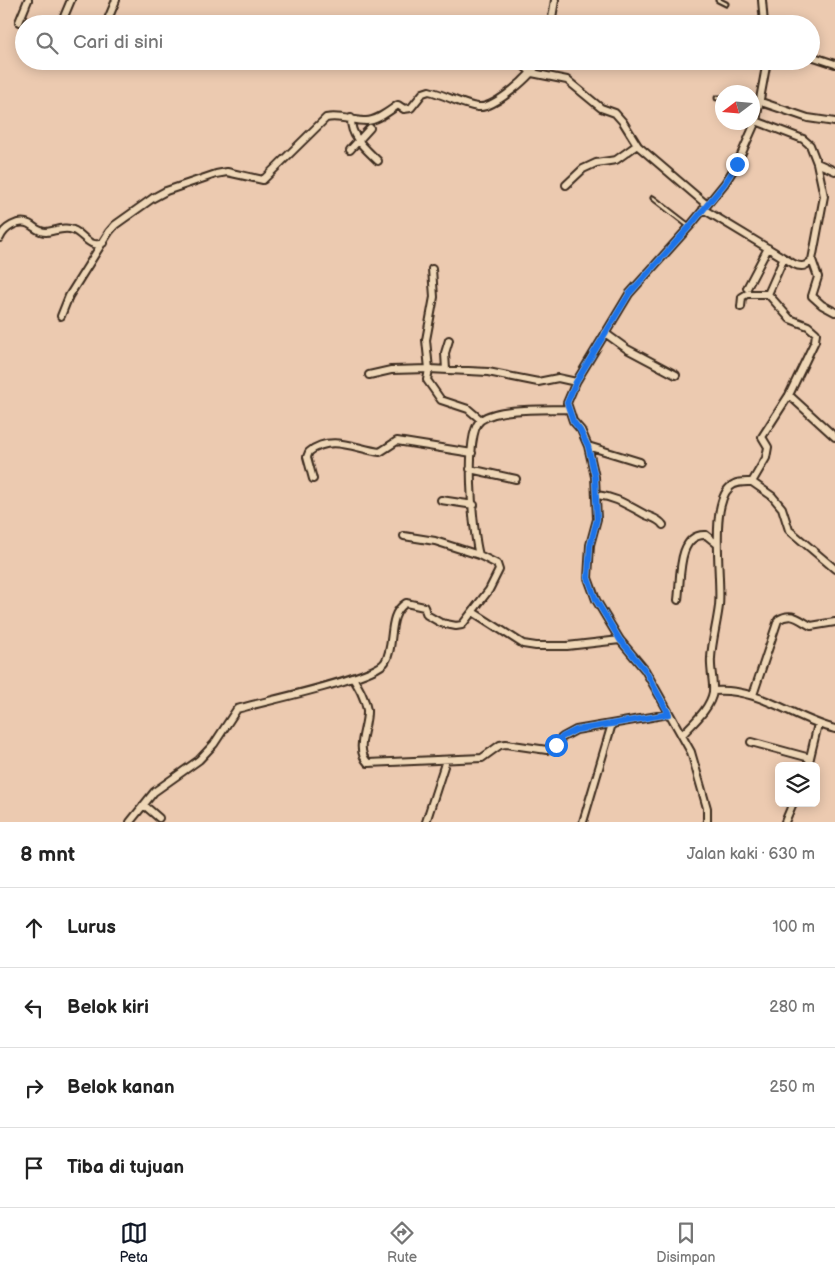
<!DOCTYPE html>
<html lang="id">
<meta charset="utf-8">
<style>
body{margin:0;font-family:"Balsamiq Sans",sans-serif;background:#f2f2f2;color:#222}
.controls{position:absolute;right:15px;bottom:15px;display:grid;overflow:hidden;border-radius:8px;box-shadow:0 2px 12px #0003}
.controls button{width:45px;height:45px;display:grid;place-items:center;padding:0;border:0;border-bottom:1px solid #e0e0e0;background:#fff;color:#222;font:25px sans-serif}
.compass{position:absolute;left:715px;top:85px;width:45px;height:45px;border-radius:50%;background:#fff;box-shadow:0 2px 12px #0003;rotate:254deg}
.stop{position:absolute;width:15px;height:15px;margin:-11px;border:4px solid #1a73e8;border-radius:50%;background:#fff}
.stop.end{background:#1a73e8;border-color:#fff;box-shadow:0 1px 5px #0008}
.list{margin:0;padding:0;list-style:none}
h2{display:flex;justify-content:space-between;align-items:center;height:65px;margin:0;padding:0 20px;font-size:21px}
h2 small{font-size:16px;font-weight:400;color:#767676}
.list li{display:grid;grid-template-columns:32px 1fr auto;gap:15px;align-items:center;box-sizing:border-box;height:80px;padding:0 20px;border-top:1px solid #e0e0e0}
.list b{display:block;font-size:19px;white-space:nowrap}
.list em{font-size:16px;font-style:normal;color:#767676}
.icon{flex:none;width:28px;height:28px;fill:none;stroke:currentColor;stroke-width:2;stroke-linecap:round;stroke-linejoin:round}
.map{position:relative;flex:none;width:835px;height:822px;overflow:hidden}
.search{position:absolute;background:#fff;box-shadow:0 2px 12px #0003;left:15px;right:15px;top:15px;height:55px;display:flex;align-items:center;gap:12px;box-sizing:border-box;padding:0 18px;border-radius:28px;color:#767676;font-size:19px}
.sheet{height:385px;background:#fff}
nav{display:flex;justify-content:space-around;align-items:center;box-sizing:border-box;height:70px;border-top:1px solid #e0e0e0;background:#fff;font-size:14px;color:#767676}
nav a{display:grid;justify-items:center;gap:2px}
nav .on{color:#111827}
.map>svg:first-child{display:block}
</style>
<div class="map">
<svg width="835" height="822" viewBox="0 0 835 822">
<rect width="100%" height="100%" fill="#eccab0"/>
<filter id="ink" filterUnits="userSpaceOnUse"><feTurbulence type="fractalNoise" baseFrequency=".02" numOctaves="2"/><feDisplacementMap in="SourceGraphic" scale="10" xChannelSelector="R" yChannelSelector="G"/><feConvolveMatrix kernelMatrix="1 2 1 2 8 2 1 2 1" color-interpolation-filters="sRGB"/></filter>
<g filter="url(#ink)">
<g fill="none" stroke-linecap="round" stroke-linejoin="round">
<g stroke="#3b2a1e" stroke-width="7">
<path id="service" d="M718,0L726,4
M717,98H722
M752,101L760,102
M653,198L689,226"/>
</g>
<g stroke="#3b2a1e" stroke-width="10">
<path id="minor" d="M762,0L764,24
M63,19L71,0
M19,22L28,0
M106,24L116,0
M551,24L555,0
M811,56L835,64
M518,61L532,73L567,80L601,108L615,113L623,122L638,146L707,205
M761,102L808,118L835,122
M351,118C350,137 366,149 378,161
M756,121L803,139L810,145L817,163L835,171
M350,150L370,128
M566,185L583,169L596,163L616,160L637,145
M703,209L794,264C802,268 806,266 812,260L824,196L817,163
M0,238C4,228 18,219 29,224C35,227 38,232 46,232C55,231 65,226 73,230C84,234 89,249 103,243
M812,260L818,277L812,296L822,305L835,312
M432,269L434,297L426,340L429,369L427,380L441,400L468,409L481,420
M747,288L768,248
M768,294L784,258
M61,316L69,296L109,232L115,225L153,198L166,191L216,174L227,172L263,180L326,118C340,115 353,121 366,121C377,121 389,111 398,105L404,109L411,108L423,93L429,91C446,95 462,105 478,107C494,109 533,75 539,61
M605,333L627,349L676,375
M446,370L445,353L449,340
M369,375L391,370L429,369L488,372L538,382L558,378L576,382
M789,395L835,437
M588,446L640,462
M470,469L516,479
M313,479L307,457L309,452C331,434 356,449 380,452L397,441L472,453
M752,482L772,496L782,508L789,530L835,569
M597,495C616,497 627,505 644,514C652,518 658,518 663,525
M441,500L474,505
M404,536L435,541L479,555
M678,600C681,579 677,533 706,535L717,544
M473,612L523,644L536,646H567L620,640
M353,678C359,688 365,698 367,710C368,728 354,748 368,763L482,758L500,745L506,744L547,750L563,737L576,730L669,714
M713,691C758,687 793,718 835,729
M753,695L778,620C792,611 799,620 811,626L835,622
M682,735C693,723 710,709 713,692C714,683 710,669 711,658C712,641 717,623 719,606C722,579 709,506 730,487C736,481 745,482 752,482L766,458L768,447L762,437L789,395L815,341L816,333L808,326L790,319L768,294H747L742,297L741,307
M751,742L810,758
M808,766L818,724
M144,805L159,818
M130,822L154,792L199,760L214,744L237,709C261,702 375,678 385,662C396,645 386,615 406,603L424,607L427,615L441,623L456,626L462,625L489,590L499,570L497,564L479,555C473,534 463,432 481,420C499,407 546,410 568,409
M426,822L446,760
M583,822L612,724
M707,822V808L691,752L645,670L620,640L596,600L588,578L590,545L597,519L595,477L588,446L581,430L573,421L567,403L576,382L629,294L690,226L725,183L737,164L756,121L767,61
M785,822L793,803"/>
</g>
<use href="#service" stroke="#efd7b7" stroke-width="3"/>
<use href="#minor" stroke="#efd7b7" stroke-width="6"/>
</g>
</g>
<g fill="none" stroke-linecap="round" stroke-linejoin="round" filter="url(#ink)">
<path stroke="#1a73e8" stroke-width="6" d="M556,745L562,737L576,730L669,714L645,670L620,640L596,600L588,578L590,546L597,519L595,477L588,446L580,430L573,421L567,403L576,382L629,294L690,226L725,183L737,164"/>
</g>
</svg>
<div class="controls">
<button><svg class="icon" aria-label="layers" viewBox="0 0 24 24"><path d="M12 4l9 5-9 5-9-5zM3 14l9 5 9-5"/></svg></button>
</div>
<svg class="compass" viewBox="-18 -18 36 36"><path d="M0-13l5 13h-10z" fill="#e53935"/><path d="M0 13l5-13h-10z" fill="#767676"/></svg>
<div class="stop" style="left:556px;top:745px"></div>
<div class="stop end" style="left:737px;top:164px"></div>
<div class="search"><svg class="icon" aria-label="search" viewBox="0 0 24 24"><circle cx="10" cy="10" r="6"/><path d="M15 15l6 6"/></svg>Cari di sini</div>
</div>
<section class="sheet">
<h2>8 mnt<small>Jalan kaki · 630 m</small></h2>
<ul class="list">
<li><svg class="icon" aria-label="ahead" viewBox="0 0 24 24"><path d="M12 20V5M6 11l6-6 6 6"/></svg><div><b>Lurus</b></div><em>100 m</em></li>
<li><svg class="icon" aria-label="left" viewBox="0 0 24 24"><path d="M17 20v-9H6M10 6l-5 5 5 5"/></svg><div><b>Belok kiri</b></div><em>280 m</em></li>
<li><svg class="icon" aria-label="right" viewBox="0 0 24 24"><path d="M7 20v-9h11M14 6l5 5-5 5"/></svg><div><b>Belok kanan</b></div><em>250 m</em></li>
<li><svg class="icon" aria-label="arrive" viewBox="0 0 24 24"><path d="M6 21V4h12l-3 4 3 4H6"/></svg><div><b>Tiba di tujuan</b></div></li>
</ul>
</section>
<nav>
<a class="on"><svg class="icon" aria-label="map" viewBox="0 0 24 24"><path d="M3 6l6-2 6 2 6-2v14l-6 2-6-2-6 2zM9 4v14M15 6v14"/></svg>Peta</a>
<a><svg class="icon" aria-label="directions" viewBox="0 0 24 24"><path d="M12 3l9 9-9 9-9-9zM9 14v-3h6M13 9l2 2-2 2"/></svg>Rute</a>
<a><svg class="icon" aria-label="saved" viewBox="0 0 24 24"><path d="M7 4h10v16l-5-4-5 4z"/></svg>Disimpan</a>
</nav>
